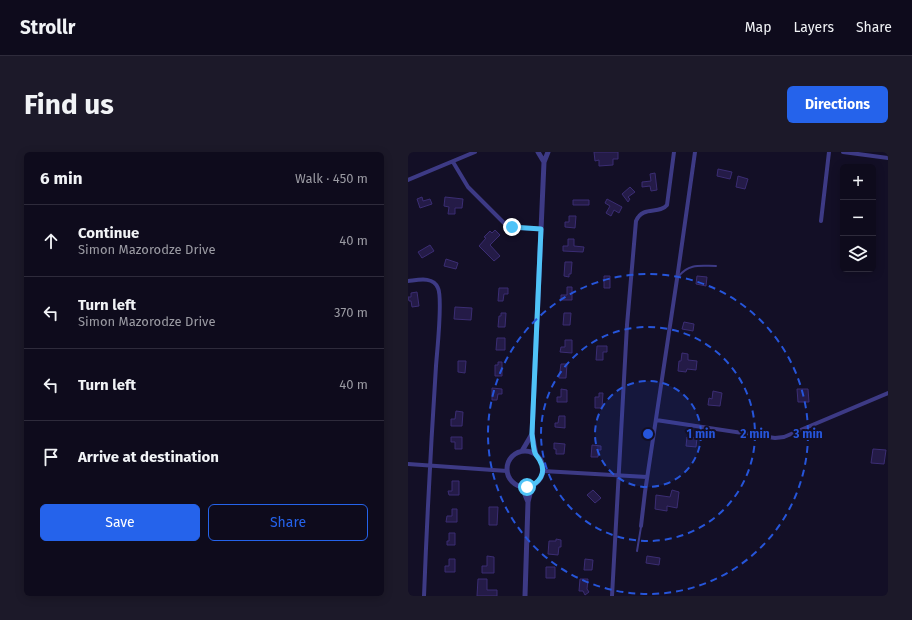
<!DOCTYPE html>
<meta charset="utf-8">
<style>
body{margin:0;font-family:"Fira Sans",sans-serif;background:#1c1929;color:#f1f3f6}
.controls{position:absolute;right:12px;top:12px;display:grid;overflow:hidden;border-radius:6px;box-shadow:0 2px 10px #0003}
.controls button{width:36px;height:36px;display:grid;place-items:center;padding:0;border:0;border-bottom:1px solid #2e2b3b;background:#0e0b1c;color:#f1f3f6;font:20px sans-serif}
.stop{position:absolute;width:12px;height:12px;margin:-9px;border:3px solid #4fc3f7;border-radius:50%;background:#fff}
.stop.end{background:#4fc3f7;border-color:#fff;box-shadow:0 1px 4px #0008}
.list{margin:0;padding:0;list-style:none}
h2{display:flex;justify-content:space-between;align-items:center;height:52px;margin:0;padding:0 16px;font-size:17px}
h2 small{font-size:13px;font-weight:400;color:#9b9ba3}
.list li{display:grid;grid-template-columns:26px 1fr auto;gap:12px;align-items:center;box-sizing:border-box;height:72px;padding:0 16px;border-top:1px solid #2e2b3b}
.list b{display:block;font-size:15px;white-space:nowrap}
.list p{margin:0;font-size:13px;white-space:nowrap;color:#9b9ba3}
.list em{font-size:13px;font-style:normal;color:#9b9ba3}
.actions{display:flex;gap:8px;padding:12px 16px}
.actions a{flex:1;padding:9px 0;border:1px solid #2563eb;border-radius:6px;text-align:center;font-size:14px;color:#2563eb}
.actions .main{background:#2563eb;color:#fff}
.icon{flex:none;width:22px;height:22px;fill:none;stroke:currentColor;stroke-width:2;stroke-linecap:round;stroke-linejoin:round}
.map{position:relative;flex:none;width:480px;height:444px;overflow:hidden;border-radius:6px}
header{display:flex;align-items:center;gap:24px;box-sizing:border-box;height:56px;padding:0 20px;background:#0e0b1c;border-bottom:1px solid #2e2b3b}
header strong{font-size:19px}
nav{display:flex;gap:22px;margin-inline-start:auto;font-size:14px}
.intro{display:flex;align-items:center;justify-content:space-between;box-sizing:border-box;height:96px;padding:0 24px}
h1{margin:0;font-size:28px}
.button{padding:10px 18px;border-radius:6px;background:#2563eb;color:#fff;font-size:14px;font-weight:700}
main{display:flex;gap:24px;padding:0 24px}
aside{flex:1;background:#0e0b1c;border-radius:6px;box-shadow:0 2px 10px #0003}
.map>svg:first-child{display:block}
</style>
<header>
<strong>Strollr</strong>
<nav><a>Map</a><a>Layers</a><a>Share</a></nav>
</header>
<div class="intro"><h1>Find us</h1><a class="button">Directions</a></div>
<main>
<aside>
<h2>6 min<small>Walk · 450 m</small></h2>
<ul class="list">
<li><svg class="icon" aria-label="ahead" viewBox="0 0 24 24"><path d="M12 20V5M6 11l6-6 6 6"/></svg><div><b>Continue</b><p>Simon Mazorodze Drive</p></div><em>40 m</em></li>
<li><svg class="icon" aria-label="left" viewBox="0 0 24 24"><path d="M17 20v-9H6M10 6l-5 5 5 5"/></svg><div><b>Turn left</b><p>Simon Mazorodze Drive</p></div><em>370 m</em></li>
<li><svg class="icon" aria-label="left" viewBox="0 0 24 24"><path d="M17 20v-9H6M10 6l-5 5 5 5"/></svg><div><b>Turn left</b></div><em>40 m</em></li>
<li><svg class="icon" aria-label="arrive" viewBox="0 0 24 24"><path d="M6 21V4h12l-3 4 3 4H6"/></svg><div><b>Arrive at destination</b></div></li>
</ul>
<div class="actions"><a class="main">Save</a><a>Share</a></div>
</aside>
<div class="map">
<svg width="480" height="444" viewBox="0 0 480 444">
<rect width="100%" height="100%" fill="#130f26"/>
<path fill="#241b47" stroke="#3b2d73" d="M186,0H210V7H205V13L191,14V8L187,9Z
M310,17L324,20L322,27L309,24Z
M247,21L249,38L243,39L242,34L234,35V30L243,29L242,22Z
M330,24L340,27L337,37L328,35Z
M222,35L227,40L220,45L222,47L220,50L214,42Z
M14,45L15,49L22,47L24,52L12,56L9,47Z
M37,45L55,47L54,56H47V62H40L41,55L36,54Z
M199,47L214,55L211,61L206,58L203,64L198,61L202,54L197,51Z
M165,48H181V53H165Z
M161,64H168L167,76L157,75V70H161Z
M87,78L92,83L82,93L92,104L86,109L71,94L78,86L76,85L82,79L84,81Z
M160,87H166V94L176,95L175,100L155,99V94H160Z
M22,93L26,99L14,106L10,100Z
M38,107L50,111L48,117L36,114Z
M157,110H164L163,122H161V125L156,124Z
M196,124H202V136H196Z
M289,124L299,125L298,134L288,132Z
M159,135H164V148H153V143H159Z
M91,136H100V142H96L95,149H90Z
M9,140L11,154L4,155L3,149H1L0,145H3V141Z
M47,155L64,156L63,168L46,167Z
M93,161H98L97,175H90L91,164H93Z
M156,161H163L162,173H155Z
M276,170L286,172L285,179L274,177Z
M89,186H97V198H88Z
M157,188H164V201L152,200L153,195H157Z
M189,194H199V200H195V208H188Z
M274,201L280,202V208L289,209L288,218L279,217L278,220L270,219L271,209H273Z
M50,209H58L57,221L50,220Z
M90,210H94V224H87V213H90Z
M153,212H159L158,226H151Z
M84,236L94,237V242H90L89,248H84Z
M153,237L159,238V250H149V245H153Z
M389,237H400L401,250H390Z
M305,239L314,241L312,254L300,253L301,246L304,247Z
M191,241H195L194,256H187V245H191Z
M48,259L55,260L54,274H43V267H47Z
M151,264H157V276L147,275V271H150Z
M43,285H54V297H47V290H43Z
M279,285L289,286L288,295L278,294Z
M146,291L157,292L156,302H148V297H146Z
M184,293L193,294V298H190V305H183Z
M465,297L478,298L476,312L463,311Z
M44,329H51V343H41L40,339H44Z
M185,338L193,346L187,351L179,343Z
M264,338L271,340L269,356L259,354V359L247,357L248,343L262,345Z
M81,355H90L89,373H81Z
M44,357H49V370H38L39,364H44Z
M41,381H47V393H39V389H41Z
M148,387L153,388V395H151L150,403L140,402L141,389H148Z
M79,404L86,405V421H74V414H79Z
M239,404L252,406L251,413L238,411Z
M41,407H47V420H37V414H41Z
M177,407L185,408L184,418H176Z
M138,415H147V426H138Z
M70,427H79V438H89V444H69Z
M172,427H180L179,437L181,440L177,443L175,439H171Z"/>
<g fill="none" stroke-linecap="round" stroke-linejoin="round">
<path stroke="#3d3a85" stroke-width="2" d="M271,124C281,111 293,114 308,114
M229,399L233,375"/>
<path stroke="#3d3a85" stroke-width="4" d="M435,0L480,6
M45,10L60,35L98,73L111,76L133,77
M0,28L67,0
M413,69L421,0
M0,129C10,128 25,124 30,136C35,147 29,199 28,214C23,291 19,367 16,444
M248,268L367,286L376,285L480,241
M0,312L99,319
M135,319L239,325
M233,374L237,340L269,127L287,0
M204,444L219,173L228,69C235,53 251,63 259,53L266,0"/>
<path stroke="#3d3a85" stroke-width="5" d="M130,0L136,10
M99 317a18 18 0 1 1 36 0a18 18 0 1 1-36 0Z
M114,299L124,282
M128,303L124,282L136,10L140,0
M114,335L120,350
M117,444L120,350L124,334"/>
</g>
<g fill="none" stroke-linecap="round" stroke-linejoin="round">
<path stroke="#4fc3f7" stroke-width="5" d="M104,75L133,77L124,282C125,288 125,295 127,301C128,304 131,306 132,309C139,321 131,332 119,335"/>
</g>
<circle cx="240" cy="282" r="53" fill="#2655da" fill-opacity=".12"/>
<g fill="none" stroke="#2655da" stroke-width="2" stroke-dasharray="7 5">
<circle cx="240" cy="282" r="53"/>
<circle cx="240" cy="282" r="107"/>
<circle cx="240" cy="282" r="160"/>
</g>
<circle cx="240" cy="282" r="6" fill="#2655da" stroke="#130f26" stroke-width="2"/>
<g font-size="12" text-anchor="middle" font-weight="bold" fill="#2655da" stroke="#130f26" stroke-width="4" stroke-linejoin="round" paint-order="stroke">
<text x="293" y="286">1 min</text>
<text x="347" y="286">2 min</text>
<text x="400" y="286">3 min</text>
</g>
</svg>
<div class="controls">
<button>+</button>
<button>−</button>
<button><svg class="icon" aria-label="layers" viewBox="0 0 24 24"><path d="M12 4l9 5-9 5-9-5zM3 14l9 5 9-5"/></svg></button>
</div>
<div class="stop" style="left:119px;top:335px"></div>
<div class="stop end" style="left:104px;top:75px"></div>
</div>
</main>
